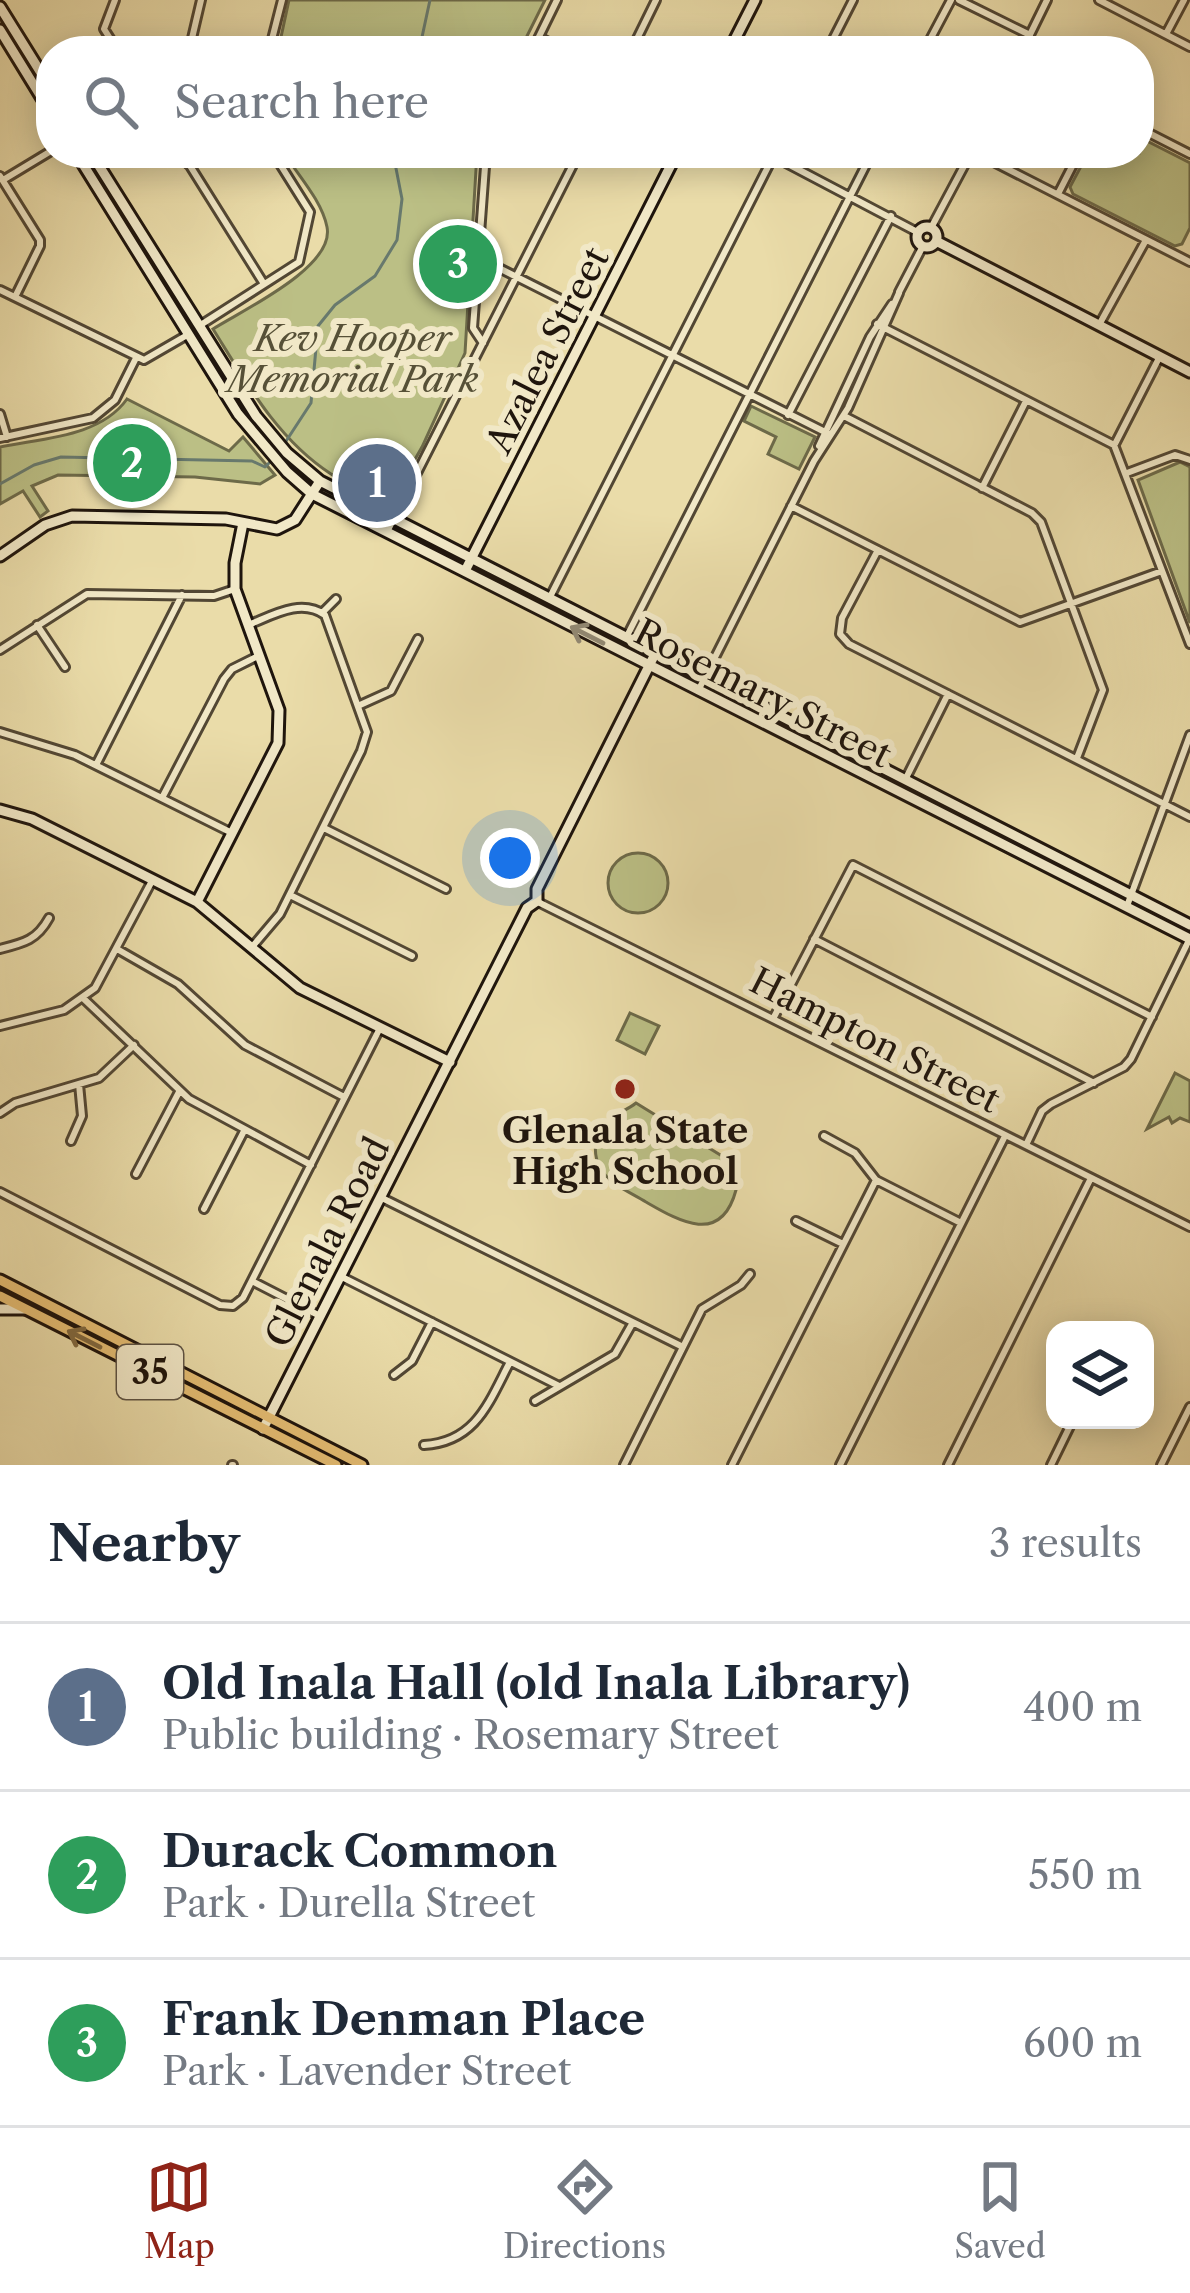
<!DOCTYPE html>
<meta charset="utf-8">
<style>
body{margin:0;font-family:"Libre Caslon Text",serif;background:#f6f6f7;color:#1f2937}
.controls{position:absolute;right:36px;bottom:36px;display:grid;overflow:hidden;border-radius:24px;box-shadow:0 6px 30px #0003}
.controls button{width:108px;height:108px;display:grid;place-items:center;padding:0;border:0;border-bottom:3px solid #e0e1e3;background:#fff;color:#1f2937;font:60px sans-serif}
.you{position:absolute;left:510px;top:858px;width:42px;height:42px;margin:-30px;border:9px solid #fff;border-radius:50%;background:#1a73e8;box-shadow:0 0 0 18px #1a73e833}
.badge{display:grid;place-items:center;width:78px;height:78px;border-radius:50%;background:#8f2418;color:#fff;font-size:39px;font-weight:700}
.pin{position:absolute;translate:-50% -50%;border:6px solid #fff;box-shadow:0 3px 12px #0006}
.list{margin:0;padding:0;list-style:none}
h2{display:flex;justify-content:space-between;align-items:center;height:156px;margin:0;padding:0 48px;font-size:51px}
h2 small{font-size:39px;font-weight:400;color:#747a83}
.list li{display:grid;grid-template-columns:78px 1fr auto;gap:36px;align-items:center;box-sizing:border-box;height:168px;padding:0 48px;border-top:3px solid #e0e1e3}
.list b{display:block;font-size:45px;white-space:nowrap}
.list p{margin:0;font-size:39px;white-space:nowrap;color:#747a83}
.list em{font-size:39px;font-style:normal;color:#747a83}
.icon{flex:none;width:66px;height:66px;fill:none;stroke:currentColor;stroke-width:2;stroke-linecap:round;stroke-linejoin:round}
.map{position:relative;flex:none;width:1190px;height:1465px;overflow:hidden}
.search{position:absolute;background:#fff;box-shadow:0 6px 30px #0003;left:36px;right:36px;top:36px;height:132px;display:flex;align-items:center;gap:30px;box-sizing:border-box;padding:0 42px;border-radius:48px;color:#747a83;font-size:45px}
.sheet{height:660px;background:#fff}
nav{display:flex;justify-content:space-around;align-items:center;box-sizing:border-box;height:168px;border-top:3px solid #e0e1e3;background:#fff;font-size:33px;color:#747a83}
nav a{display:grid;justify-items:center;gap:6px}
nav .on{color:#8f2418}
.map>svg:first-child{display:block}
</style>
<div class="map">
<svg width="1190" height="1465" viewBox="0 0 1190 1465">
<rect width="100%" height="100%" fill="#eadca9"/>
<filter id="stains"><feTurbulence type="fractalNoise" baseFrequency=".00167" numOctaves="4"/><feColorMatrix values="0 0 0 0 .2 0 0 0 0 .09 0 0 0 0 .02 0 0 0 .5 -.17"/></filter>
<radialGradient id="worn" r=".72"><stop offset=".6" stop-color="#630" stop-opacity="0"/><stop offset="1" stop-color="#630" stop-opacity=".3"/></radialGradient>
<path fill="#bbbf85" stroke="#6d6a49" stroke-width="3" d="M289,0H545L521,48L525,51H278Z
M1139,137L1190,163V228L1182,244L1175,246L1073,194L1070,187L1088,153H1139Z
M284,153H477L465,353L422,447L390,503C371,494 349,486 331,474C277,439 246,382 213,329C243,310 335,267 327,227C322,201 298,175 284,153Z
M127,399L229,451L243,437L275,475L260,484L195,477L58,475L32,486L48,511L40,517L23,491L0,504V447C43,438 100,437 127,399Z
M751,406L815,437L799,469L768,454L776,437L744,421Z
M1180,462L1190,467V623L1138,480Z
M608 883a30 30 0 1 1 60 0a30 30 0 1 1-60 0Z
M630,1013L659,1026L645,1054L617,1040Z
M1175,1073L1190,1081V1122L1180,1118L1172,1123L1169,1117L1147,1129Z
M636,1103L730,1161L736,1190C721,1246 679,1221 646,1202C630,1192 609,1184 600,1168C594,1156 594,1143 600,1131C608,1114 624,1113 636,1103Z"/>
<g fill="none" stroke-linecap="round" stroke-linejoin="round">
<path stroke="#68796d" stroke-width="3" d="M419,51L430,0
M277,455L311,403L318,326L335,305L375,276L397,240L402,199L393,153
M0,484L34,465L61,457L252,461L265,467L270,462"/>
<g stroke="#524734" stroke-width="12">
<path id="street" d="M115,0L104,29L118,51
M959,0L1030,35
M1099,0L1190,47
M1166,34L1184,0
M539,37L566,51
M189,51L201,0
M269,51L282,0
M532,51L557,0
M631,51L656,0
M827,51L853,0
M924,51L951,0
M1022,51L1047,0
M1139,128L1190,154
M182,153L264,284
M767,153L919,233
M976,153L1190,262
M188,164L206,153
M0,176L40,240V246L15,297
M3,180L51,151
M1058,194L1079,153
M931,228L971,153
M479,258L829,434
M0,290L144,360L189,334
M899,292L923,246
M877,324L1114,445L1190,644
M1099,325L1146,240
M199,326L299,262L310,212L273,153
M483,343L473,328L486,153
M0,414L7,437
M788,415L891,216
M844,416L1032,513L1041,522L1103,690L1077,758
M0,438L93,418L115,400L136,358
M1115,444L1160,356
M819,446L870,337L892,304
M1127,473L1175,455L1190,460
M982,488L1026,401
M791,506L1020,622L1162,571
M387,532L579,153
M878,550L842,618L840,634L849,644L1190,817
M549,599L775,153
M322,613L336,599
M37,625L65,667
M248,625C273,615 301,598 325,615L367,732L361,751L280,914L252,947
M627,636L872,153
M0,650L87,594L214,596L235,589
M698,691L814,461L848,408L899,293
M360,705L391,691L418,639
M0,732L75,755L232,833
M96,765L182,595
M905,780L948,694
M162,798L224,679L232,669L258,656
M324,828L446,889
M290,895L412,956
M538,902L1190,1227
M1127,906L1190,735
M814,939L1094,1083
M0,949C24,943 37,940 49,918
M117,949L178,984L245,1045L344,1097
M84,999L189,1099L311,1165
M773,1019L853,865L1152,1017
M0,1026L64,1010L95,988L153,879
M0,1113L15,1103L99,1078L134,1045
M824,1136L855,1153L876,1180L961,1223
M71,1141L82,1116L79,1084
M1026,1145L1042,1111L1051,1104L1124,1067L1131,1059L1190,938
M136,1174L179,1092
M0,1192L220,1305L233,1306L243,1298L380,1028
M380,1197L683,1347
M204,1209L244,1131
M796,1221L843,1244
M342,1277L559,1386
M252,1281L320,1316
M394,1375L412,1361L432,1322
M535,1401L615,1354L632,1324
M424,1445C476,1442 489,1402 510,1362
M232,1465H233
M624,1465L702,1309L741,1285L750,1274
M732,1465L876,1180
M840,1465L1005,1136
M948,1465L1091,1178
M1051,1465L1073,1420
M1161,1465L1190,1407"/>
</g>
<g stroke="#1f150d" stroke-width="15">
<path id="secondary" d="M0,7L51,89
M0,30L51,113
M729,51L755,0
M76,153L238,414L287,472L312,494L1190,939
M91,153L256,416L287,453L320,481L1190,925
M917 237a10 10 0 1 1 20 0a10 10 0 1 1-20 0Z
M936,241L1190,372
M0,556L45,525L72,516L226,519L277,529L295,520L320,481
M465,571L677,153
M0,810L32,819L197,902L300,988L450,1062
M197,902L278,743L279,710L235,589V563L243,523
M0,1309H24
M263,1429L527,908L537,901V889L655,654"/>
</g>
<g stroke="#1f150d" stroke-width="15">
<path id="primary" d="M0,1280L362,1465
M0,1296L336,1465"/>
</g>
<use href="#street" stroke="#f1e8c7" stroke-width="6"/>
<use href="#secondary" stroke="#f1e8c7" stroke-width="9"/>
<use href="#primary" stroke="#e5be74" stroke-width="9"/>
</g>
<defs><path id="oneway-shaft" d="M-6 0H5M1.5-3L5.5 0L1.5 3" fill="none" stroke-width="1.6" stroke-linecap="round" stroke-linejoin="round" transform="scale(3)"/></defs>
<use stroke="#928973" href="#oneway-shaft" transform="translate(587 635) rotate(-153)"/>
<use stroke="#826a40" href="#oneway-shaft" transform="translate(84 1339) rotate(-153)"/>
<circle fill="#8f2418" stroke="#f1e8c7" stroke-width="4.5" cx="625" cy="1089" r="12"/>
<g text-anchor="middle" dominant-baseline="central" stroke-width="12" stroke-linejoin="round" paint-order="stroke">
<rect fill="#f1e8c7" stroke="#5e5445" stroke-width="3" x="117" y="1345" width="66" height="54" rx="9"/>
<g font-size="33" font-weight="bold" fill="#1f150d">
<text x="150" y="1372">35</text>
</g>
<g font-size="36" font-style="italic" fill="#565037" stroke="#f1e8c7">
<text x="353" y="338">Kev Hooper<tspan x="353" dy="41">Memorial Park</tspan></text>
</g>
<g font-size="36" fill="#1f150d" stroke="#f1e8c7">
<text transform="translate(547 350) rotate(-63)">Azalea Street</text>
<text transform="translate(763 693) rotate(27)">Rosemary Street</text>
<text transform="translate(875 1040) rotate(27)">Hampton Street</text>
<text transform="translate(327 1242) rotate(-63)">Glenala Road</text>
</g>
<g font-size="36" font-weight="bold" fill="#1f150d" stroke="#f1e8c7">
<text x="625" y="1130">Glenala State<tspan x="625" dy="41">High School</tspan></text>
</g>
</g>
<rect width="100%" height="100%" filter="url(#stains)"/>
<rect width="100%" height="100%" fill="url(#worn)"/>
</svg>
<div class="controls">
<button><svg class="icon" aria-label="layers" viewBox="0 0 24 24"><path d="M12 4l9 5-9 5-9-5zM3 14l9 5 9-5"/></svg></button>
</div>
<div class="you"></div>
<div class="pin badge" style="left:377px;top:483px;background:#5c6f8a">1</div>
<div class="pin badge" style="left:132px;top:463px;background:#2e9e5b">2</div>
<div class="pin badge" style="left:458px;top:264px;background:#2e9e5b">3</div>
<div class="search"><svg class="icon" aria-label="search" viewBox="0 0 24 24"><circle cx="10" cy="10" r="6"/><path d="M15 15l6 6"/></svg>Search here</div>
</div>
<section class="sheet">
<h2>Nearby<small>3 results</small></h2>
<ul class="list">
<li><span class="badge" style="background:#5c6f8a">1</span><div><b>Old Inala Hall (old Inala Library)</b><p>Public building · Rosemary Street</p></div><em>400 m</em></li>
<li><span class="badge" style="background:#2e9e5b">2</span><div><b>Durack Common</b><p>Park · Durella Street</p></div><em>550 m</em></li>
<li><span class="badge" style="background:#2e9e5b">3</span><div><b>Frank Denman Place</b><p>Park · Lavender Street</p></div><em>600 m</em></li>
</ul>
</section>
<nav>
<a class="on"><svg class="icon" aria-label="map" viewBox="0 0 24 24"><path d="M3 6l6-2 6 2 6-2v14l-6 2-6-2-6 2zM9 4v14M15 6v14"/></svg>Map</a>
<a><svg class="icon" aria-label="directions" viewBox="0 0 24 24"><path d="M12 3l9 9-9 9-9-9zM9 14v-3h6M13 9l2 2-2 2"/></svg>Directions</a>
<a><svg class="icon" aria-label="saved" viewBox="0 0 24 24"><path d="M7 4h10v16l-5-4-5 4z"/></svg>Saved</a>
</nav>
